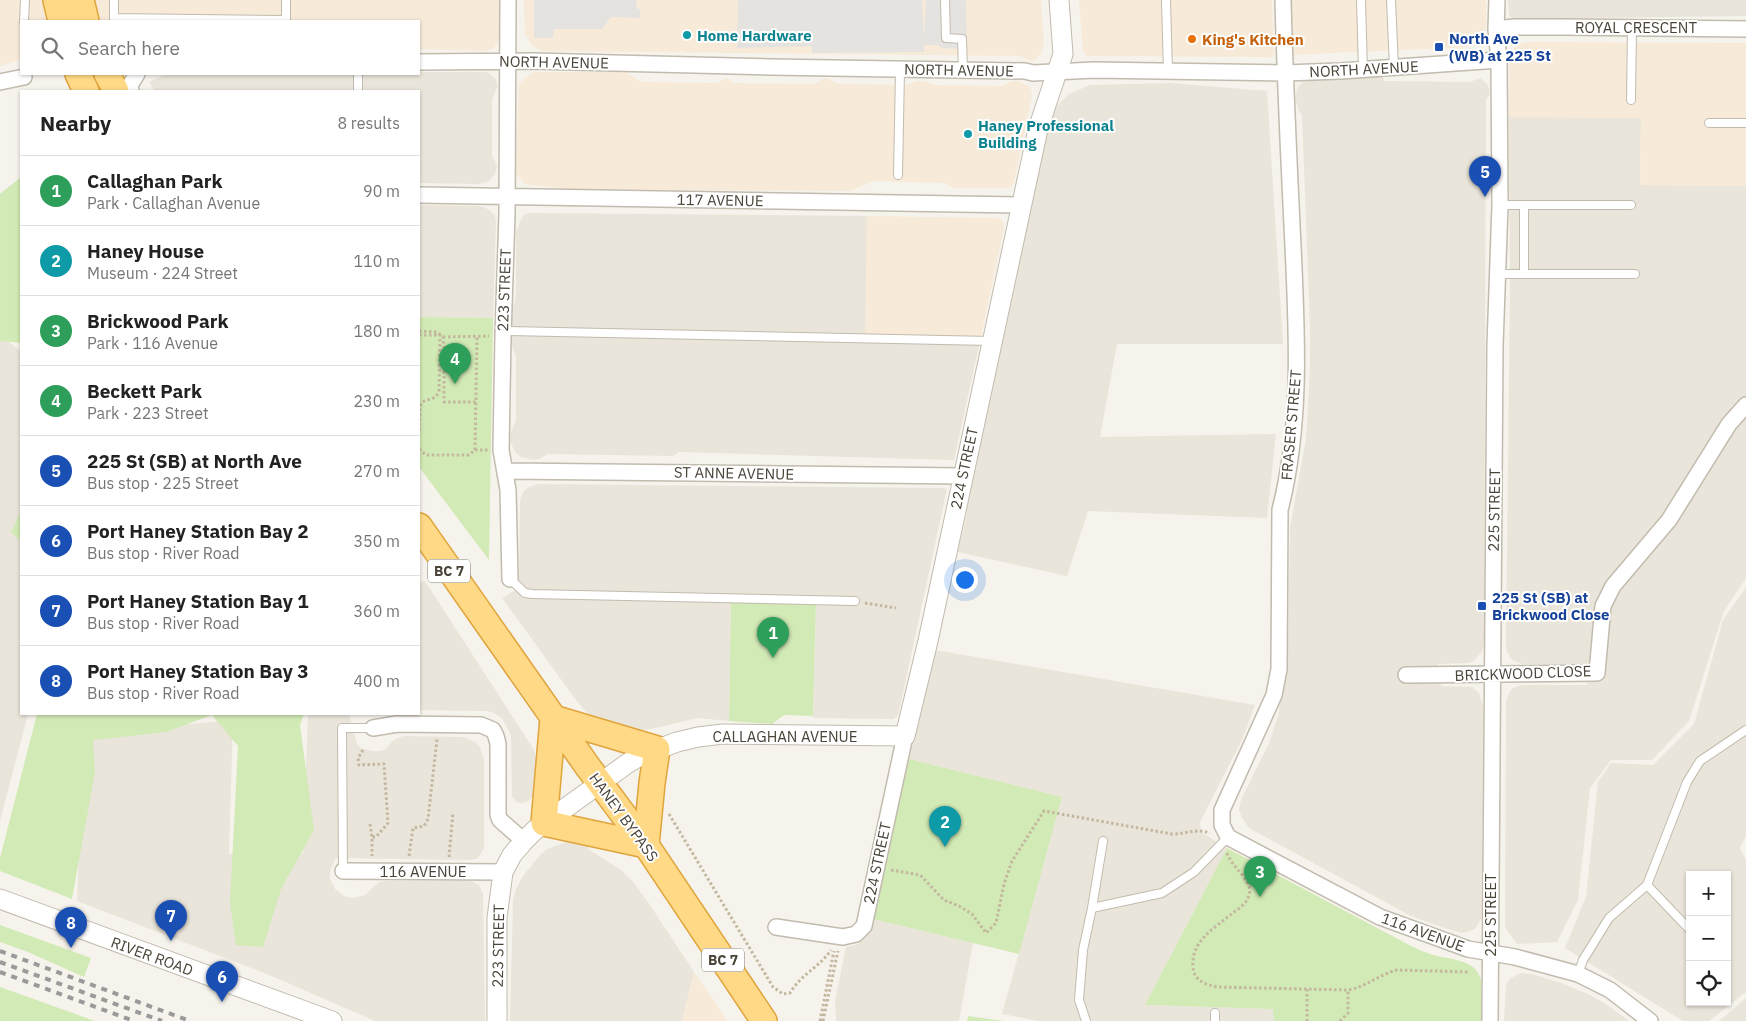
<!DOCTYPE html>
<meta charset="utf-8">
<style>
body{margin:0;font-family:"IBM Plex Sans",sans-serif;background:#f6f6f6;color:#222}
.controls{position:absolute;right:15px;bottom:15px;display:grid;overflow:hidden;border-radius:0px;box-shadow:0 1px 4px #0004}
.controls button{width:45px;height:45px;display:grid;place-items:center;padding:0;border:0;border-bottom:1px solid #e0e0e0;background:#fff;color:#222;font:25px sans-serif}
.you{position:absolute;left:964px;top:579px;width:18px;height:18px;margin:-12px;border:4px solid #fff;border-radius:50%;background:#1a73e8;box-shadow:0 0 0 8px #1a73e833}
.badge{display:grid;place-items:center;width:32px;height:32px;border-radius:50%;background:#fc3f1d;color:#fff;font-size:16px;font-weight:700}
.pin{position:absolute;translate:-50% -41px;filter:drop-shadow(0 1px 2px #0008)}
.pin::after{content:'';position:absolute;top:26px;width:18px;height:15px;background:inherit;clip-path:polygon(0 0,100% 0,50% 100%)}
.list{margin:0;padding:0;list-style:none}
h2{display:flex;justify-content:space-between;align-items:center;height:65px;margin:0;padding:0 20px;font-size:21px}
h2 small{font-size:16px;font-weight:400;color:#767676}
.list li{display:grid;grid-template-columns:32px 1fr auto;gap:15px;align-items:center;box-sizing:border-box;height:70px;padding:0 20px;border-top:1px solid #e0e0e0}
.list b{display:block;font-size:19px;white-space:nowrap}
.list p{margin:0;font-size:16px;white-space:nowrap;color:#767676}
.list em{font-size:16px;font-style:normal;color:#767676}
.icon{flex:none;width:28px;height:28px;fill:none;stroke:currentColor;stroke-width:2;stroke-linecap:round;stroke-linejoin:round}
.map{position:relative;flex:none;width:1746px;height:1021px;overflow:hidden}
.search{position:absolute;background:#fff;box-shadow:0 1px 4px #0004;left:20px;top:20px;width:400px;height:55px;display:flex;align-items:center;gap:12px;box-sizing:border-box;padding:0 18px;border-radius:0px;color:#767676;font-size:19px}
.panel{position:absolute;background:#fff;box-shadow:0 1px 4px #0004;left:20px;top:90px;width:400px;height:625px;border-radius:0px}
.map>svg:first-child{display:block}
</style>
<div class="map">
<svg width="1746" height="1021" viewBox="0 0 1746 1021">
<rect width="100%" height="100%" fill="#f6f3ec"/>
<path fill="#eae5da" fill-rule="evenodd" d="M1508,0H1746V16L1514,19L1509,15Z
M419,72H485L489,73L495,78L498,86L492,99V155L497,167L495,174L489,181L479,184L419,183V91H155L149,82L164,75L419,74Z
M1383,76L1384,81L1470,82L1480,78L1488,85L1490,94L1486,100L1484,645L1481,653L1473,661L1468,663L1438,664L1441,686L1472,687L1479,693L1483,706L1482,918L1475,929L1463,933L1444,928L1411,916L1249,828L1242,818L1239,810L1241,800L1269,743L1278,716L1288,651L1290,528L1306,439L1310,370V326L1302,116L1298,109L1295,97L1298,87L1303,82L1310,80H1336Z
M1171,83L1267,91L1283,344H1117L1100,437L1276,434L1267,518L1088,511L1067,576L958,552L967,513V501L1044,139L1052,115L1057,106L1069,94L1090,85Z
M1509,117L1641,118L1640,185L1746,186V578L1724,611L1689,721L1652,760H1611L1590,788L1578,900L1557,942L1517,944L1505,927L1506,702L1509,693L1513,688L1521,685H1588L1574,664H1522L1512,660L1507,652L1506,646L1510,281Z
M419,205L480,206L486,208L495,215L496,222L493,318L419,317Z
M529,213L867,216L866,338L980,341L954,460L679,452L673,456L548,454L539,459L533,460L521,457L515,452L510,441L511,432L516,420V357L511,344V318L516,296V233L521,219L524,215Z
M0,336L21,351V714H28L0,821Z
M538,484L943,488L947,489L898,716L893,719L813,718L816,601L731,599L729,721L697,718L656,728L637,731L597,720L584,710L576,700L502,598L519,588L520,501L523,492L527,488Z
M425,581L534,750L538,765L535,795L527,802L520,803L516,802L512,796L511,735L502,718L492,712L486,711L419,710V582Z
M1746,587V836L1740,848L1746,860V992L1709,1021H1683L1565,948L1586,897L1598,782L1611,763L1653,765L1694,724L1723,620ZM1690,875H1727V1002H1690Z
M935,650L1255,705L1242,740L1200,822L1201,830L1204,834L1227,848L1145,1005L1274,1009V1021H1039L1002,1014L1062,797L909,759Z
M308,714H349L357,744L361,748L373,751H381L385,749L394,740L403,736L463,737L475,742L480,747L484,760V848L478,858L471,860L336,858L331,868L330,874V879L335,889L344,896L353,898L365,895L379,882L385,881H471L479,885L483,894L485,1021H375L267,974L77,901L83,734L233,720L229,854L268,856L303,853Z
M569,841L588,843V849L621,870L633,882L648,902L694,972L682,1021H510L513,900L516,889L523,876L540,855L547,849Z
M873,919L973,943L959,1021H836L835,1001L846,947L856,945L865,938L870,929Z
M1521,973L1532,974L1561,983L1590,995L1609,1006L1629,1021H1504L1506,984L1511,978Z
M1746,998V1021H1719Z"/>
<path fill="#f7ead8" d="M0,0H43L46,21H21V59L0,66Z
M93,0H499V35L498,41L494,48L485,51L419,49V21H99Z
M524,0H1041L1044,42L1041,54L1036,59L1032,61L1019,56L542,51L532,46L525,34Z
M1079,0H1272L1274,55L1272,57L1087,56L1083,51Z
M1290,0H1486V27L1481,41L1468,47L1291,55Z
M1527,42L1746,43V186L1640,185L1641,118L1509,117L1510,57L1514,48L1522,43Z
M533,72H625L642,82L718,83L726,78L734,83L814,84L825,78L839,84L907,85L917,81H924L935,85L1003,86L1012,81H1018L1030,87L1032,96L1014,183L1008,188H954L944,183L874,181L849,191L566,189L525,184L516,174L519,84Z
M867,216L996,218L1002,220L1004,228L980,341L865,338Z
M694,972L713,999L727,1021H682Z"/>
<path fill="#d2eab5" d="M21,177V343L0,341V194Z
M419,317L493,318L489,560L419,467Z
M21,511V542L11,532Z
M731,599L816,601L813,716L784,715L772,724L729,721Z
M37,714H304L300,725L314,830L281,889L263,947L236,945L230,903L238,746L212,715L166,732L93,740L95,772L72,899L0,871V858Z
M909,759L1062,797L1019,954L873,919Z
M1227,848L1411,946C1418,949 1424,952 1430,954C1448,960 1476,958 1481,980V1021H1274L1273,1009L1145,1005Z
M0,925L91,958L84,977L28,952L0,942Z
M0,987L95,1021H0Z
M968,1016L1004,1021H967Z"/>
<path fill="#e5e3e0" d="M534,0H636L637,9H640V18L611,17L602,29H554L553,38H534Z
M738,0H922L924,38L926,0H966L967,49L942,48L937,45H924V52L812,53V46L737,48Z"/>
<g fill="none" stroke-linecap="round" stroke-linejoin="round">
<g stroke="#c2bbae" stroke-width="10">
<path id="service" d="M114,0V18L286,20
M945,0L946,38L962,39L963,70
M1166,0L1168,71
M1361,0L1363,70
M1391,0L1394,68
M24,21L25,0
M286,21V0
M358,91V74
M1631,100L1632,27
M1709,123H1746
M898,175L900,70
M1500,205H1631
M1524,205V273
M1497,274H1635
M503,331L991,341
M510,579L525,593L532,594L855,601
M343,871L342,728H373
M1647,885L1690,930
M1092,908L1103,841
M1578,974L1583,960L1609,918L1647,885L1687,782L1700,761L1746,730
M1086,1021L1079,1000L1083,950L1092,908L1162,893L1194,872L1228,837
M1215,1021V1013"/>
</g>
<g stroke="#c2bbae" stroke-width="18">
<path id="minor" d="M508,0L507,214L503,336L501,450L508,490L510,579
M1283,0C1285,82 1289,164 1293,246C1297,334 1302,424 1280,510L1279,669L1274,695L1222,810V825L1228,837L1380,917L1468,949L1515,957L1578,974L1610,990L1650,1021
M1496,29L1514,27H1564L1746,29
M419,62L533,61L770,67L1025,71L1033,73L1094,70L1285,73L1341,71L1499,60
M0,82L24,77
M131,91L130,85L137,74
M419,195L1021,205
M506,471L963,476
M1406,675L1597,673L1603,606L1613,586L1669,520L1729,424L1746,405
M373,728L397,724L481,725L493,730L496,736L498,744V815L500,820L524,841
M343,871L503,872
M776,927L843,937L856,934L864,926L905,736
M1490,1021L1495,346L1500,205L1499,60L1496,29L1497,0"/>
</g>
<g stroke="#c2bbae" stroke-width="21">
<path id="tertiary" d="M0,899L332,1021
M497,1021V918L503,872L512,855L524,841L535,830L628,763L640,756L677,742L698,737L723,734L905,736L928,641L1038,129L1063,54L1059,0"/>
</g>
<g stroke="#e0a43c" stroke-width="28">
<path id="trunk" d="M56,0L61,21
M81,0L86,21
M78,74L86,91
M107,74L116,91
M419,526L588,767L646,845L764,1021
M553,718L544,823L646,845
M553,718L657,749L652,783L646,845"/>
</g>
<path stroke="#c4b79f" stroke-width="3" stroke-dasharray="2.5 2.5" stroke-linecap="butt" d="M419,331L437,332L443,337L444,348V402H476
M419,335H440L439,391C436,400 430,398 422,402L420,407L419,432
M443,337L489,336
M419,449L426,455H469L475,450H488
M475,450L477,336
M865,603L896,608
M363,750L358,758L359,765L384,764L388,823L376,837H372V856
M669,814L773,987L783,994L790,993C802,973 819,968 831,950
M370,824L372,837
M1227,853C1232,868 1254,881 1249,895C1247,903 1240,908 1234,912C1215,928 1191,940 1193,967C1194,981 1205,984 1217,987L1348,990C1366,987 1380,974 1397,970L1470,972
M409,856L413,828L424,826L428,819L437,739
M449,857L453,812
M891,870L920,875L944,900L959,906L972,914L986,933L996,923L1004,884L1012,861L1044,811L1172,834C1187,834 1195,828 1210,833
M1307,989V1021
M820,1021L834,951
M823,1021L838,951
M1340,1021L1348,1013V990"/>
<use href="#service" stroke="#fff" stroke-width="8"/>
<use href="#minor" stroke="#fff" stroke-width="15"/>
<use href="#tertiary" stroke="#fff" stroke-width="19"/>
<use href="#trunk" stroke="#ffd985" stroke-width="25"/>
<path stroke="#9a9a9a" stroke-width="4" stroke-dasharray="6 6" stroke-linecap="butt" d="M0,951L190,1021
M0,962L162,1021
M0,972L134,1021"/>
</g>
<g fill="#0f9aa8" stroke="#fff" stroke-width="2">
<circle cx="687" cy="35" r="5"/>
<circle cx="968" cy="134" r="5"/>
</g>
<circle fill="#e8710a" stroke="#fff" stroke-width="2" cx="1192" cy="39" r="5"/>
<g fill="#1a4fb4" stroke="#fff" stroke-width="2">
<rect x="1434" y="42" width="10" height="10" rx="2.5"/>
<rect x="1477" y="601" width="10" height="10" rx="2.5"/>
</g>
<g text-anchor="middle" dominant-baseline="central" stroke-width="4" stroke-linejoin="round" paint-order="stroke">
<g fill="#fff" stroke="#817c74" stroke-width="1">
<rect x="428" y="559.5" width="42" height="23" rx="4"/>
<rect x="702" y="948.5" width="42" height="23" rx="4"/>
</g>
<g font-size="14" font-weight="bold" fill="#4b4439">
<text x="449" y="571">BC 7</text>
<text x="723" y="960">BC 7</text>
</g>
<g font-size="15" fill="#4b4439" stroke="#fff">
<text x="1636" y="27">ROYAL CRESCENT</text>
<text transform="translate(554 62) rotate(1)">NORTH AVENUE</text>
<text transform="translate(1364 69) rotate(-3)">NORTH AVENUE</text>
<text transform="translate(959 70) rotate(1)">NORTH AVENUE</text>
<text transform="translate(720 200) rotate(1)">117 AVENUE</text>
<text transform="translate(504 290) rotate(-88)">223 STREET</text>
<text transform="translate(1291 425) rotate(-85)">FRASER STREET</text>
<text transform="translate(964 468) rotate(-78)">224 STREET</text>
<text transform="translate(734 473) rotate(1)">ST ANNE AVENUE</text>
<text transform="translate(1494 510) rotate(-89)">225 STREET</text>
<text transform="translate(1523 673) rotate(-2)">BRICKWOOD CLOSE</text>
<text x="785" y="736">CALLAGHAN AVENUE</text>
<text transform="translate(624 817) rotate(54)">HANEY BYPASS</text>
<text transform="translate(877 863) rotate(-78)">224 STREET</text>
<text x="423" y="871">116 AVENUE</text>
<text transform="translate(1490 915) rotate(-90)">225 STREET</text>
<text transform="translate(1423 932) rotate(20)">116 AVENUE</text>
<text transform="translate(498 946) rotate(-89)">223 STREET</text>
<text transform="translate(152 956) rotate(20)">RIVER ROAD</text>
</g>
<g font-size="15" font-weight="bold" fill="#0d838f" stroke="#fff" text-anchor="start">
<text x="697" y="35">Home Hardware</text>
<text x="978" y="125">Haney Professional<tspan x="978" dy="17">Building</tspan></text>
</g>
<g font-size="15" font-weight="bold" fill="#164399" stroke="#fff" text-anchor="start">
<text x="1449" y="38">North Ave<tspan x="1449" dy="17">(WB) at 225 St</tspan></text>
<text x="1492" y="597">225 St (SB) at<tspan x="1492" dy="17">Brickwood Close</tspan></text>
</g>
<g font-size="15" font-weight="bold" fill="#c56008" stroke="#fff" text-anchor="start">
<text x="1202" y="39">King's Kitchen</text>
</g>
</g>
</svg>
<div class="controls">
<button>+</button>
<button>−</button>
<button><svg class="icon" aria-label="locate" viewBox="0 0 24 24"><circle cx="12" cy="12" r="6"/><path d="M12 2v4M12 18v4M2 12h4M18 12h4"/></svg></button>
</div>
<div class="you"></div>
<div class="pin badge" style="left:773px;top:658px;background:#2e9e5b">1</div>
<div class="pin badge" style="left:945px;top:847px;background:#0f9aa8">2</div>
<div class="pin badge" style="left:1260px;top:897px;background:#2e9e5b">3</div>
<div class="pin badge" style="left:455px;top:384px;background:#2e9e5b">4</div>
<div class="pin badge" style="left:1485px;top:197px;background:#1a4fb4">5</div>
<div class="pin badge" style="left:222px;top:1002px;background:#1a4fb4">6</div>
<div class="pin badge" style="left:171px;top:941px;background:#1a4fb4">7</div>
<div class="pin badge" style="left:71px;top:948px;background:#1a4fb4">8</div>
<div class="search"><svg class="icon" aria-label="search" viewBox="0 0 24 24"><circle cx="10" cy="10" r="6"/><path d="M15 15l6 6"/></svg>Search here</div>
<section class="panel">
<h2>Nearby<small>8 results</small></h2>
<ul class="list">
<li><span class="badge" style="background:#2e9e5b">1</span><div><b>Callaghan Park</b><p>Park · Callaghan Avenue</p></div><em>90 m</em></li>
<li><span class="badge" style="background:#0f9aa8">2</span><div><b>Haney House</b><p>Museum · 224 Street</p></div><em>110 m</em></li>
<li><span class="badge" style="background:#2e9e5b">3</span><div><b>Brickwood Park</b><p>Park · 116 Avenue</p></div><em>180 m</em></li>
<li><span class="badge" style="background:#2e9e5b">4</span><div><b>Beckett Park</b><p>Park · 223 Street</p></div><em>230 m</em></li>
<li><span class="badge" style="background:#1a4fb4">5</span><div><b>225 St (SB) at North Ave</b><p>Bus stop · 225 Street</p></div><em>270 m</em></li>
<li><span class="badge" style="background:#1a4fb4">6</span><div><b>Port Haney Station Bay 2</b><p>Bus stop · River Road</p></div><em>350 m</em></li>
<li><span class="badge" style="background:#1a4fb4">7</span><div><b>Port Haney Station Bay 1</b><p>Bus stop · River Road</p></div><em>360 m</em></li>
<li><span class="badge" style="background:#1a4fb4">8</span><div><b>Port Haney Station Bay 3</b><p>Bus stop · River Road</p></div><em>400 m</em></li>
</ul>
</section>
</div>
